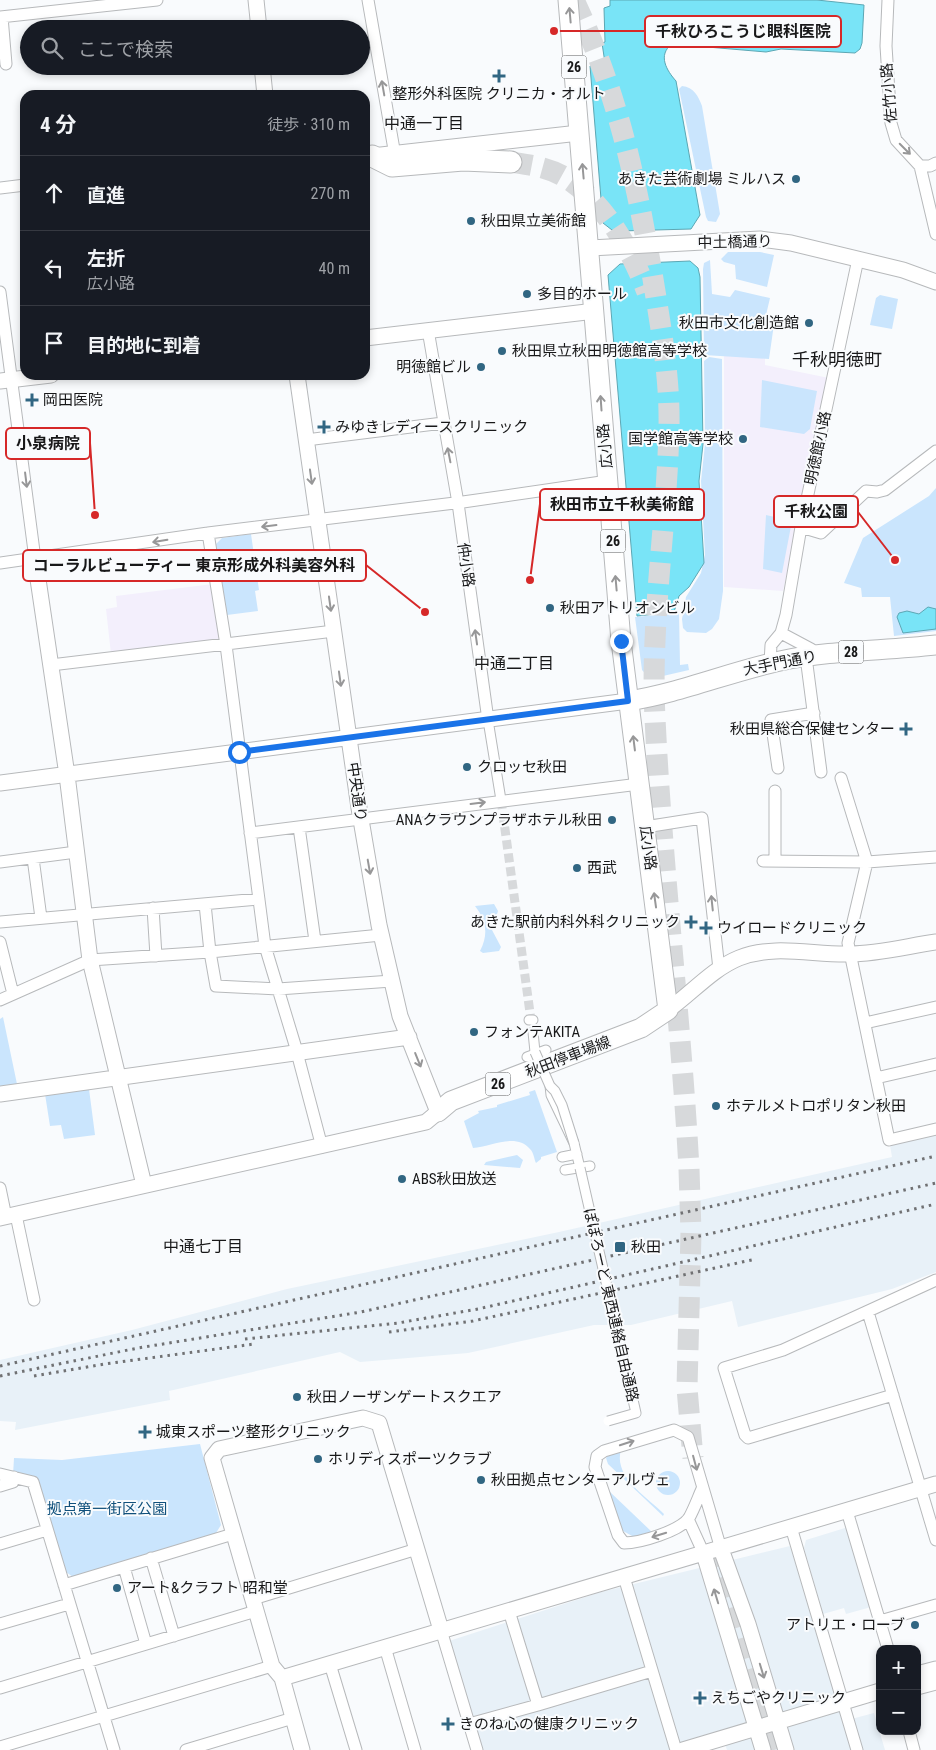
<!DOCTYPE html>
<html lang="ja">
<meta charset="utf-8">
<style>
body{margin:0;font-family:"Roboto Condensed","Noto Sans JP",sans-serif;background:#242831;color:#f1f3f6}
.controls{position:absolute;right:15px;bottom:15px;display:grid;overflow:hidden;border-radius:10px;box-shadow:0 2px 8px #0003}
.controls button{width:45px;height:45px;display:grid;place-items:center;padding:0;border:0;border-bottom:1px solid #363941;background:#171b24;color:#f1f3f6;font:25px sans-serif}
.stop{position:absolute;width:15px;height:15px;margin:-11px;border:4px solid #1a73e8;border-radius:50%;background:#fff}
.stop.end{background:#1a73e8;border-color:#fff;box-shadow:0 1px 5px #0008}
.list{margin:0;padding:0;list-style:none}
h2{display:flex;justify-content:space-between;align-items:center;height:65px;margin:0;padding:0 20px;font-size:21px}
h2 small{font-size:16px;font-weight:400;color:#9ea1a6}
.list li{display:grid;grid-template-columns:32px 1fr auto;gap:15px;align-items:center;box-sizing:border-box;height:75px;padding:0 20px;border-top:1px solid #363941}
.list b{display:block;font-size:19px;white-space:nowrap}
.list p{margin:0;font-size:16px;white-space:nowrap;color:#9ea1a6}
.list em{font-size:16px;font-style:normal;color:#9ea1a6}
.icon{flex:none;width:28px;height:28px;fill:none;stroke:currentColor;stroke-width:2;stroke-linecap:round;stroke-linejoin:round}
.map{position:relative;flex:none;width:936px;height:1750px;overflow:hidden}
.search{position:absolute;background:#171b24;box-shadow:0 2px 8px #0003;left:20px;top:20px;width:350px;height:55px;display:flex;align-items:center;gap:12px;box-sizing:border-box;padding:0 18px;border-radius:28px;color:#9ea1a6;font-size:19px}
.panel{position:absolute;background:#171b24;box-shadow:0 2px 8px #0003;left:20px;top:90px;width:350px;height:290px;border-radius:15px}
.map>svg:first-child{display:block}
</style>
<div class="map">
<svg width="936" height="1750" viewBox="0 0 936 1750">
<rect width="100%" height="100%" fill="#f9fbfd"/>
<path fill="#e8f1f8" d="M936,1135V1272L892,1289L738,1327L732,1301L631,1325H594L468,1353L360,1362L340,1352L169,1391L170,1400L15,1430L16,1422L0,1421V1360L132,1330L287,1289L559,1232L892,1157L890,1145Z
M845,1528L848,1530L871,1607L846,1614L844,1608L823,1614L804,1548L806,1540Z
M790,1546L844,1721L874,1713L885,1750H727L724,1741L692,1750H479L446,1642L601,1592Z"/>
<path fill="#f3effc" d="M724,355L765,358V365L829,378L783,591L724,587Z
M213,584L221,642L111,654L106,609L117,607L116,596Z"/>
<path fill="#cae5fd" d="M682,86C694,87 698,96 702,106L720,214L716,222L708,221L706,217L679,89Z
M728,252H760L774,255L767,287L736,279L735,265L724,262L721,259Z
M710,260L712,294L730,297L735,290L770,298L766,315L775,317L769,359L704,355L703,269L704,263Z
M880,295L898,299L892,329L870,325L876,298Z
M709,357L722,359L723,591L719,619L712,629L706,633L687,632L683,628L682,619L686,597L701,573L705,555L701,481L705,444L704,361Z
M762,380L817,391L810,429L804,434L760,427Z
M936,488V631L894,636L890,597H862L861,588L844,583L863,538L929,496Z
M766,515L792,521L782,573L763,569Z
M251,534L259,590L255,591L258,611L227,615L216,544L222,538Z
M679,613L680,665L688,664L689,670L650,679L642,670L635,617Z
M494,904L498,911L492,930L501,947L499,951L483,953L480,951C489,934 486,920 475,906Z
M3,1017L17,1084L0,1087V1019Z
M89,1089L95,1135L64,1139L61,1125L50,1126L45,1094Z
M535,1090L557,1152L541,1157V1159L536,1163C534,1159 534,1153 530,1149C516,1132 490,1147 473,1148L464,1121L479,1113L478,1111L497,1107V1105L530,1095L529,1092Z
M517,1155L523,1160L520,1168L484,1165L486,1162Z
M200,1444L221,1525L216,1533L73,1577L66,1572L41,1493L13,1475L14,1458L62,1460Z
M621,1450C613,1477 647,1497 664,1514L663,1516L608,1464L606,1458L609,1454Z
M656 1483a12 12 0 1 1 24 0a12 12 0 1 1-24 0Z
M609,1491L653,1533L634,1537L623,1531Z"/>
<path fill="#79e4f7" stroke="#5ca7b4" d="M610,0H817L864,5L862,43L860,49L855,53L781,49L766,52L672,44C657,55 667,71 676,81L700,215L691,229L620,231L612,230L603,223L590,66L605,63L602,43L605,42L604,8L610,6Z
M690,261L698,268L700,277L703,444L699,481L704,563L689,587L679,596L674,612L637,616L608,275L620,264Z
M928,607L936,609V629L903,633L897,617L899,613L907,611L919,614Z"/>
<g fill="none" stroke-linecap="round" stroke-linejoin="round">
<path stroke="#d7d9db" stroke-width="9" stroke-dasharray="9 4.5" stroke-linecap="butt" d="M501,800L531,1020"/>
<path stroke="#d7d9db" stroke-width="21" stroke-dasharray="21 11" stroke-linecap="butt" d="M574,0C618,94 636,178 653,279C661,329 670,377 669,427C667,524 650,621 655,718C662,869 681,1019 689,1169L691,1233L687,1388L693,1458
M511,162C530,165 549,167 566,178C604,202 632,251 647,292
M714,1546L774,1750"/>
<g stroke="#b7b9bb" stroke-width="11">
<path id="pedestrian" d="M488,720L501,800
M529,1020H533
M533,1032L535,1052
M527,1057L546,1050
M550,1086L551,1095L574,1143L580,1168
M562,1157L577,1154
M565,1170L590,1166"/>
</g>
<g stroke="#b7b9bb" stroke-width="13">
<path id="minor" d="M368,0L396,161
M888,0L886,46L891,123L896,140L920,166L936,234
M0,17L157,0
M2,17L6,64
M920,166H930L936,163
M0,188L25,185
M0,292L35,559
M428,330L458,503L488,720
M306,440L443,423
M801,527L821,533L866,491L877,492L885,490L936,451
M208,533L226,645L265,946L295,1045L322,1147
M0,563L208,533L463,502L608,481
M781,633L811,649L817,655
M806,657L821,772
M770,663L771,645L781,633L786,615L801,527L858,259
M51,665L334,631
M778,768L771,720L814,713
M841,778L867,862L848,943L889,1140L936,1129
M299,827L315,941
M645,827L702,818L719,969
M250,833L639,784
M33,858L41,918
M775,860V791
M763,861L867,862L936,857
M0,862L76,852
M205,904L210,952L216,986L278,989L392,981
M153,908L156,956
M0,922L259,899
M0,942L13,994
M0,1000L90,960L210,952L381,935
M865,1023L936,1007
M876,1078L936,1064
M0,1188L6,1217
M16,1215L34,1300
M868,1312L936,1540
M893,1395L748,1438L745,1435L724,1368L783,1350L936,1280
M0,1474L33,1482L114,1750
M0,1486L13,1482L14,1477
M702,1489C698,1498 694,1509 689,1518C680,1531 640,1543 624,1543L618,1535L595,1467L597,1456L604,1451L674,1430L688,1437L721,1549
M847,1511L888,1649
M688,1519L704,1554
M791,1527L857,1750
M0,1544L47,1530
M151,1558L174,1636
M124,1567L146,1644
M624,1577L676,1750
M64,1585L233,1534
M253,1599L417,1549
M509,1611L538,1705L652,1671
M880,1621L936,1605
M0,1624L69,1604
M441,1630L477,1750
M385,1647L415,1750
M330,1664L356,1750
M0,1688L256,1611
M469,1724L538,1705
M909,1731L914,1750
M0,1747L272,1666
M186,1750L293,1718"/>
</g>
<g stroke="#b7b9bb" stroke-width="17">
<path id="tertiary" d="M256,0L259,29
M262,66L265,95
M372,156L579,133
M590,248L760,239L791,243L903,270L936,282
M365,338L595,311
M0,381L51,375
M35,559L67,775L90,960L144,1185
M0,783L628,701
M668,1010C692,993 712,969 739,958C774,944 813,955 849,954C878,954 908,946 936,942
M0,1094L409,1037
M0,1218L426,1122L438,1112L400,1016L379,925L359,808L297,375
M721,1549L748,1624L786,1750
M704,1554L763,1750
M917,1674L936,1669
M282,1678L936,1484
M917,1687L936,1682
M302,1750L282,1678L272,1666L212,1458L219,1449L363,1418L379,1423L441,1630
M683,1750L880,1691"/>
</g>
<g stroke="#b7b9bb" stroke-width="21">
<path id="primary" d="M628,701C680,693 729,672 780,661C831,650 884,651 936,645
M438,1112L451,1101L641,1028L668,1010L621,641L568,0"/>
</g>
<g stroke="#b7b9bb" stroke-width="23">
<path id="motorway" d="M372,156L392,166L463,160L511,162"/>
</g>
<use href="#pedestrian" stroke="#fff" stroke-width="9"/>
<use href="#minor" stroke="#fff" stroke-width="11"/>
<use href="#tertiary" stroke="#fff" stroke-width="15"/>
<use href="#primary" stroke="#fff" stroke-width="19"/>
<use href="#motorway" stroke="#fff" stroke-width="21"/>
<path stroke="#707173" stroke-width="3" stroke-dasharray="2.5 5" stroke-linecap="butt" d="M389,1332L473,1321L756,1259
M245,1339L398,1323L478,1309L936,1204
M0,1366L936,1156
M0,1376L138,1348L361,1312L936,1183
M34,1376L105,1364L254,1344"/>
<g stroke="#b7b9bb" stroke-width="11" stroke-linecap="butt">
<path id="pedestrian-bridge" d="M535,1052L550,1086L555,1091L562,1105L574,1143
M580,1168L636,1413L608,1421"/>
</g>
<use href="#pedestrian-bridge" stroke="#fff" stroke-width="9"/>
</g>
<defs><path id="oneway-shaft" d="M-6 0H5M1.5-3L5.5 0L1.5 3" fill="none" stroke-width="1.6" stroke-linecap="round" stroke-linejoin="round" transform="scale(1.25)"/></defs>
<g stroke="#979798">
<use href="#oneway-shaft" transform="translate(570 15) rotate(-95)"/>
<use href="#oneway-shaft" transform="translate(383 88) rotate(-100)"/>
<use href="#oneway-shaft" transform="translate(905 149) rotate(45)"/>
<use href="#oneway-shaft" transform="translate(583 171) rotate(-95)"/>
<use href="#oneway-shaft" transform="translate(601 403) rotate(-94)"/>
<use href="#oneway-shaft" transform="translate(449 455) rotate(-101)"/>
<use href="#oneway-shaft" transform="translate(311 477) rotate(82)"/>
<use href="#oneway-shaft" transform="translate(26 480) rotate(83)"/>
<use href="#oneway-shaft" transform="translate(269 526) rotate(173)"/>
<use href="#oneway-shaft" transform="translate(160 541) rotate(171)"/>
<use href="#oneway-shaft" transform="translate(616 583) rotate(-95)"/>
<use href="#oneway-shaft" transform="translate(330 604) rotate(82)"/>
<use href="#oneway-shaft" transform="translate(476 637) rotate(-98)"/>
<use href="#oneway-shaft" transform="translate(340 679) rotate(82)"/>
<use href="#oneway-shaft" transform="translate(634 743) rotate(-97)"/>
<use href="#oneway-shaft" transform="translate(478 803) rotate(-7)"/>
<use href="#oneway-shaft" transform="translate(369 867) rotate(80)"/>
<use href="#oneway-shaft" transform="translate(655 900) rotate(-98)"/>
<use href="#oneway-shaft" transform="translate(712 903) rotate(-96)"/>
<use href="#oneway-shaft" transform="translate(418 1060) rotate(68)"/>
<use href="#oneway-shaft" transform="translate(627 1443) rotate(-18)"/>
<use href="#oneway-shaft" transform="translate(695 1463) rotate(75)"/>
<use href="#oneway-shaft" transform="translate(659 1535) rotate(163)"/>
<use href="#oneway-shaft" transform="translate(716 1596) rotate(-107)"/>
<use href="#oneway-shaft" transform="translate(762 1671) rotate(73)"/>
</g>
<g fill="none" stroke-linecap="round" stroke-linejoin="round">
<path stroke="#1a73e8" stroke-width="6" d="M239,752L628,701L621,641"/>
</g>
<g fill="#316682" stroke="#f9fbfd" stroke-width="2">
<path d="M496.5 68.5h5v5h5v5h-5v5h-5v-5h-5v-5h5z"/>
<circle cx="796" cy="179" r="5"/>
<circle cx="471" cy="221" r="5"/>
<circle cx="527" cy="294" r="5"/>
<circle cx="809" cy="323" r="5"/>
<circle cx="502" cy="351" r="5"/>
<circle cx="481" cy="367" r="5"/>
<path d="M29.5 392.5h5v5h5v5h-5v5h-5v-5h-5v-5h5z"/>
<path d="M321.5 419.5h5v5h5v5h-5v5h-5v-5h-5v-5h5z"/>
<circle cx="743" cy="439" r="5"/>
<circle cx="550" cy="608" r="5"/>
<path d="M903.5 721.5h5v5h5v5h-5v5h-5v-5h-5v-5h5z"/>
<circle cx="467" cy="767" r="5"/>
<circle cx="612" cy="820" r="5"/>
<circle cx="577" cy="868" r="5"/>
<path d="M688.5 914.5h5v5h5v5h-5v5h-5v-5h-5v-5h5z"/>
<path d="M703.5 920.5h5v5h5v5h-5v5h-5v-5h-5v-5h5z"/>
<circle cx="474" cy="1032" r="5"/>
<circle cx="716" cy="1106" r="5"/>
<circle cx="402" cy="1179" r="5"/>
<rect x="614" y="1241" width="12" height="12" rx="2.5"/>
<circle cx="297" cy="1397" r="5"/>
<path d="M142.5 1424.5h5v5h5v5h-5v5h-5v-5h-5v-5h5z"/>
<circle cx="318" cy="1459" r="5"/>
<circle cx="481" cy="1480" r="5"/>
<circle cx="117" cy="1588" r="5"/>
<circle cx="915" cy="1625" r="5"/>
<path d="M697.5 1690.5h5v5h5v5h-5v5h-5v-5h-5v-5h5z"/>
<path d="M445.5 1716.5h5v5h5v5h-5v5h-5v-5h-5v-5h5z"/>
</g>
<g text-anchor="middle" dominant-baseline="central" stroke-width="4" stroke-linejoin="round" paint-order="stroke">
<g fill="#f9fbfd" stroke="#5c5c5d" stroke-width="1">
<rect x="561.5" y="55.5" width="25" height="23" rx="4"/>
<rect x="600.5" y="529.5" width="25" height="23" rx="4"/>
<rect x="838.5" y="640.5" width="25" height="23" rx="4"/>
<rect x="485.5" y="1072.5" width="25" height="23" rx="4"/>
</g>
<g font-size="14" font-weight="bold" fill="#181819">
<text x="574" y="67">26</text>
<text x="613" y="541">26</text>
<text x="851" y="652">28</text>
<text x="498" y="1084">26</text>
</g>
<g font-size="15" fill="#181819" stroke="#f9fbfd">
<text transform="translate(889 93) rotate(-95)">佐竹小路</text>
<text transform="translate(735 242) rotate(-1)">中土橋通り</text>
<text transform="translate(605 446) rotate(-95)">広小路</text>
<text transform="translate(818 448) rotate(-78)">明徳館小路</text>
<text transform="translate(466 565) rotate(82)">仲小路</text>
<text transform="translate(780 663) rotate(-11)">大手門通り</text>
<text transform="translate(357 792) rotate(82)">中央通り</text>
<text transform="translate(648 848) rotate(82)">広小路</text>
<text transform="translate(568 1057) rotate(-21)">秋田停車場線</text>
<text transform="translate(611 1305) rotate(77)">ぽぽろーど 東西連絡自由通路</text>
</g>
<g font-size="15" fill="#181819" stroke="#f9fbfd" text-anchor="start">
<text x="499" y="94" text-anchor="middle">整形外科医院 クリニカ・オルト</text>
<text x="786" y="179" text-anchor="end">あきた芸術劇場 ミルハス</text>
<text x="481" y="221">秋田県立美術館</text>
<text x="537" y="294">多目的ホール</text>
<text x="799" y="323" text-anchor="end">秋田市文化創造館</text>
<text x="512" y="351">秋田県立秋田明徳館高等学校</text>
<text x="471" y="367" text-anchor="end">明徳館ビル</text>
<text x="43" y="400">岡田医院</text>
<text x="335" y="427">みゆきレディースクリニック</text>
<text x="733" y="439" text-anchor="end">国学館高等学校</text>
<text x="560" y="608">秋田アトリオンビル</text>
<text x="895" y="729" text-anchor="end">秋田県総合保健センター</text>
<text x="477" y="767">クロッセ秋田</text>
<text x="602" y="820" text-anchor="end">ANAクラウンプラザホテル秋田</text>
<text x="587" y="868">西武</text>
<text x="680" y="922" text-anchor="end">あきた駅前内科外科クリニック</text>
<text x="717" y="928">ウイロードクリニック</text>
<text x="484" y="1032">フォンテAKITA</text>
<text x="726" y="1106">ホテルメトロポリタン秋田</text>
<text x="412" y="1179">ABS秋田放送</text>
<text x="631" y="1247">秋田</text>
<text x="307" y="1397">秋田ノーザンゲートスクエア</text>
<text x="156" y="1432">城東スポーツ整形クリニック</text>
<text x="328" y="1459">ホリディスポーツクラブ</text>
<text x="491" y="1480">秋田拠点センターアルヴェ</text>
<text x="127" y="1588">アート&amp;クラフト 昭和堂</text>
<text x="905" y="1625" text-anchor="end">アトリエ・ローブ</text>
<text x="711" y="1698">えちごやクリニック</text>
<text x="459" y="1724">きのね心の健康クリニック</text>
</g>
<g font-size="15" fill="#11517c" stroke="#f9fbfd">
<text x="107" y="1509">拠点第一街区公園</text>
</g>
<g font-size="16" fill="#181819" stroke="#f9fbfd">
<text x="424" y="123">中通一丁目</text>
<text x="514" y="663">中通二丁目</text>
<text x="203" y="1246">中通七丁目</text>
</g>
<g font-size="18" fill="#181819" stroke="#f9fbfd">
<text x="837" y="359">千秋明徳町</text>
</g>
</g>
<path fill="none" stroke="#d62828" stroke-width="2" d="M554 31L645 31M95 515L90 443M530 580L540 504M895 560L858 512M425 612L366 565"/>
<g fill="#d62828" stroke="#f9fbfd" stroke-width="2">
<circle cx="554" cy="31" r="5"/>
<circle cx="95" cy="515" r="5"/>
<circle cx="530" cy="580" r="5"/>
<circle cx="895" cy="560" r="5"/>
<circle cx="425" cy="612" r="5"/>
</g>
<g fill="#f9fbfd" stroke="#d62828" stroke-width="2">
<rect x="645" y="16" width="196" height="31" rx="5"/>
<rect x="6" y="428" width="84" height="31" rx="5"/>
<rect x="540" y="489" width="164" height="31" rx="5"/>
<rect x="774" y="496" width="84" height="31" rx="5"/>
<rect x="23" y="550" width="343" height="31" rx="5"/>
</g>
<g font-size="16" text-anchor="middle" font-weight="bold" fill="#181819">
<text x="743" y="37">千秋ひろこうじ眼科医院</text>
<text x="48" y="449">小泉病院</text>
<text x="622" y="510">秋田市立千秋美術館</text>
<text x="816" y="517">千秋公園</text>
<text x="194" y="571">コーラルビューティー 東京形成外科美容外科</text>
</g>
</svg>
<div class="controls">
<button>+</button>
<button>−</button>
</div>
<div class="stop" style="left:239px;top:752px"></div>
<div class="stop end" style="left:621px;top:641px"></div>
<div class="search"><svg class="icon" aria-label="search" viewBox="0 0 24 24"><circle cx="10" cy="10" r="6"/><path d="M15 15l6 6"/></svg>ここで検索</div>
<section class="panel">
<h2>4 分<small>徒歩 · 310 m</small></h2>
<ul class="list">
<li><svg class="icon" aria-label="ahead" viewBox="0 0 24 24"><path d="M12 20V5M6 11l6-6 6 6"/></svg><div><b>直進</b></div><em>270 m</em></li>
<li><svg class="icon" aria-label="left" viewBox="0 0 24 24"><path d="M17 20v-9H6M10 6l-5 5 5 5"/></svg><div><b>左折</b><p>広小路</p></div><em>40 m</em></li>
<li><svg class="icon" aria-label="arrive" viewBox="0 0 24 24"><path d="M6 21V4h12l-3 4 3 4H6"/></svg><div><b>目的地に到着</b></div></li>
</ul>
</section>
</div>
